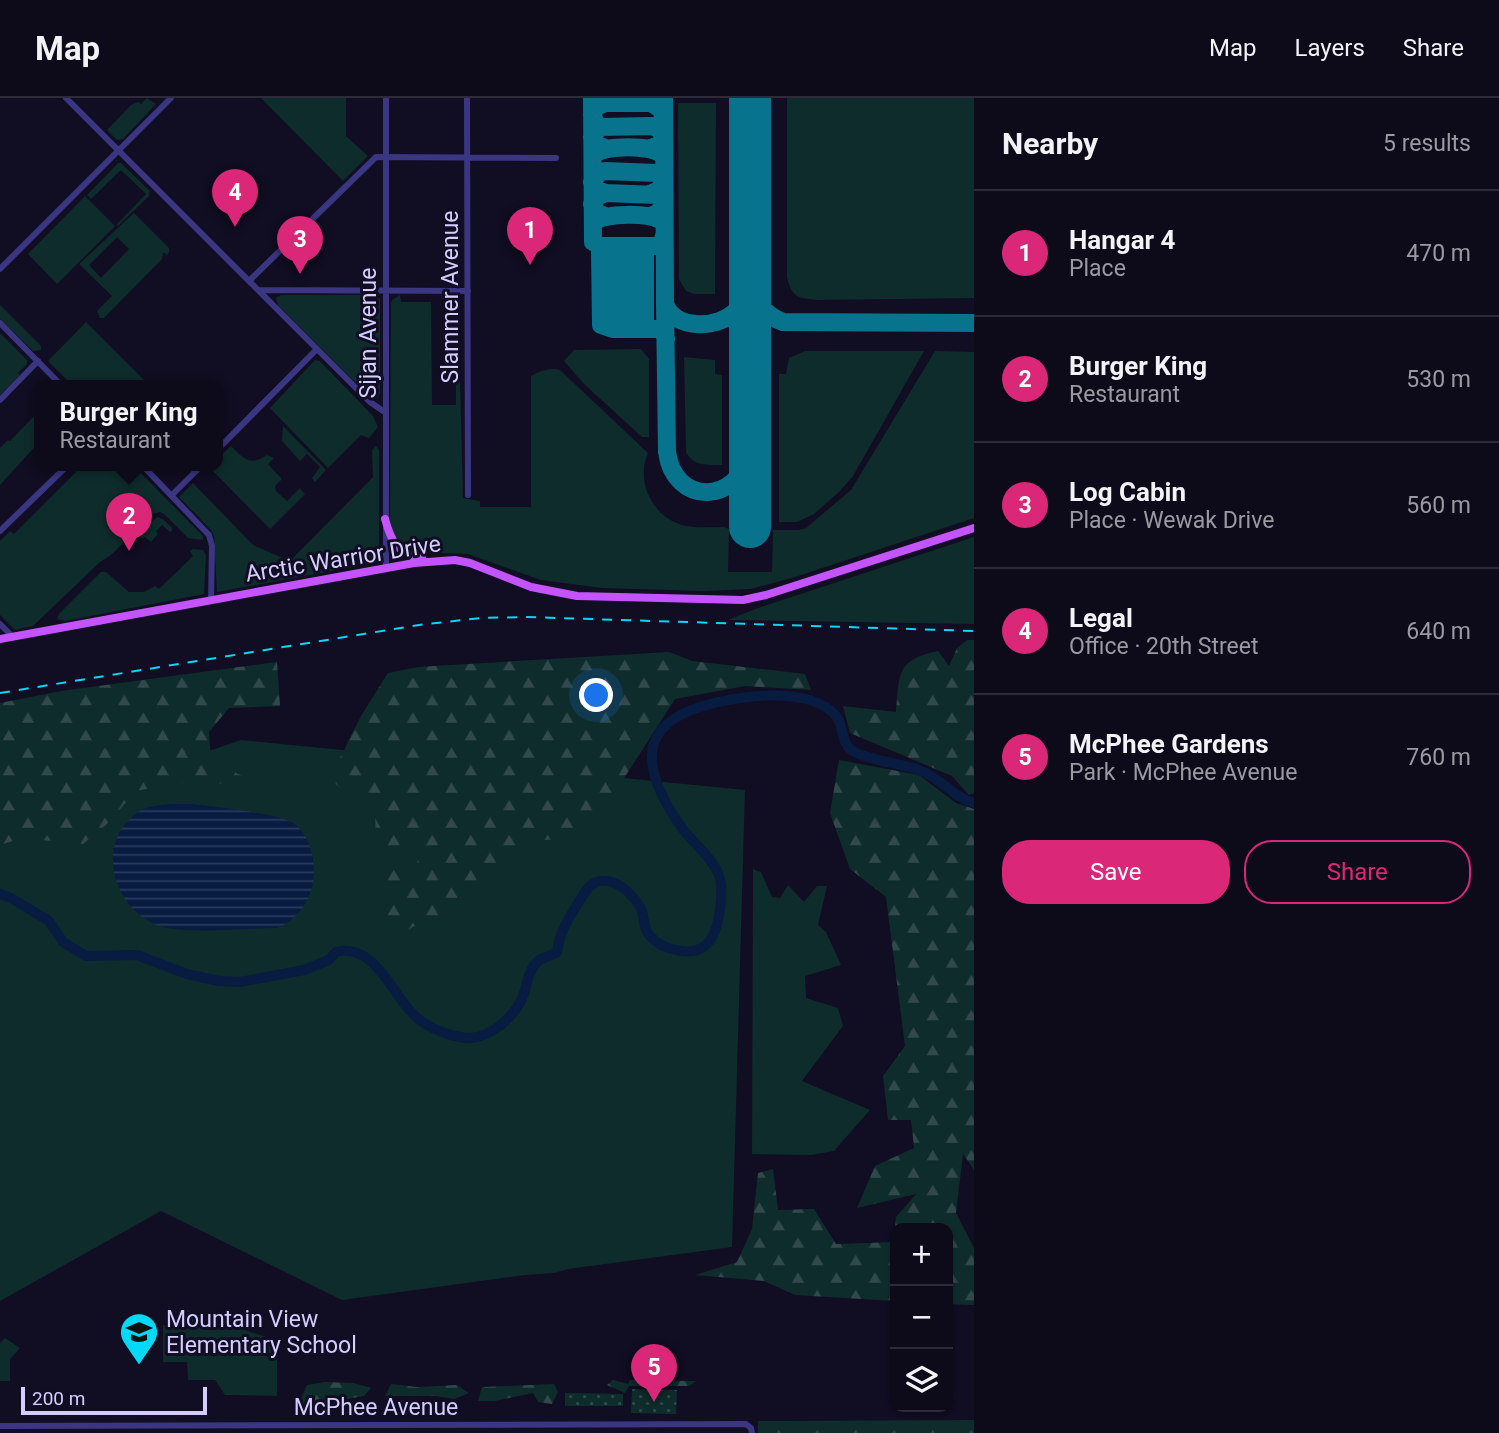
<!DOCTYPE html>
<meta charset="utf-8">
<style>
body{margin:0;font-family:Roboto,sans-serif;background:#161323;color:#f1f3f6}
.controls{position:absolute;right:21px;bottom:21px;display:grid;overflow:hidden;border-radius:14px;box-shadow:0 2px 5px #0004}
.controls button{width:63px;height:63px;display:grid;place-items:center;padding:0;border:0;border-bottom:2px solid #2d2b39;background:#0d0a1a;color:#f1f3f6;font:35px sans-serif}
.scale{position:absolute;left:21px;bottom:18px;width:186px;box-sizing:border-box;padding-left:7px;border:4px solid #d4cdff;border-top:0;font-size:19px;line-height:24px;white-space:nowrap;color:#d4cdff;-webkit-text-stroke:5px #110d22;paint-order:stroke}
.you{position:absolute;left:597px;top:598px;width:24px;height:24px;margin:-18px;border:5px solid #fff;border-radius:50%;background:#1a73e8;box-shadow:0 0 0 10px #1a73e833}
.badge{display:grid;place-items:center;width:46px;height:46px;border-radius:50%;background:#db2777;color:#fff;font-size:23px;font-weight:700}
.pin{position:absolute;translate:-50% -58px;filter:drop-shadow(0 2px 4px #0008)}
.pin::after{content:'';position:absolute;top:37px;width:24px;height:21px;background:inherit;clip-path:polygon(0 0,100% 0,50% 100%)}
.popup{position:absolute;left:34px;top:282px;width:189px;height:91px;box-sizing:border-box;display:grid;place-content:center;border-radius:14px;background:#0d0a1a;filter:drop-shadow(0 2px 5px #0005);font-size:23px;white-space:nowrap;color:#9a9aa2}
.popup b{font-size:26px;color:#f1f3f6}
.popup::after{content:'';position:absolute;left:50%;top:100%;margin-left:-14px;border:14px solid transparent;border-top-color:#0d0a1a}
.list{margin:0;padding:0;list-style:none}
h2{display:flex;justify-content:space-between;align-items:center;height:91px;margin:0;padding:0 28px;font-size:30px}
h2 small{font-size:23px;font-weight:400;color:#9a9aa2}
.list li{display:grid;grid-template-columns:46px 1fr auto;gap:21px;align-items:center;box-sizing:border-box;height:126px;padding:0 28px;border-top:2px solid #2d2b39}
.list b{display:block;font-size:26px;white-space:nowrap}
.list p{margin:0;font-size:23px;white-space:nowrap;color:#9a9aa2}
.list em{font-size:23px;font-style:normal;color:#9a9aa2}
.actions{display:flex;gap:14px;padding:21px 28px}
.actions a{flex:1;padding:16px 0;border:2px solid #db2777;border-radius:28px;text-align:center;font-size:24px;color:#db2777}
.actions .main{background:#db2777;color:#fff}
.icon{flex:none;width:38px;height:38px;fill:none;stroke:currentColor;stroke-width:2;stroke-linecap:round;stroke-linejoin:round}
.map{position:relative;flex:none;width:974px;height:1335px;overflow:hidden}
header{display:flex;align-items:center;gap:42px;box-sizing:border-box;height:98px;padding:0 35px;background:#0d0a1a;border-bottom:2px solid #2d2b39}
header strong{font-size:33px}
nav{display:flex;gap:38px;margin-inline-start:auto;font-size:24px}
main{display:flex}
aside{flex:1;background:#0d0a1a}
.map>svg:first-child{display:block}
</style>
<header>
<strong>Map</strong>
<nav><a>Map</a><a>Layers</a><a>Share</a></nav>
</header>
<main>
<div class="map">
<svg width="974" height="1335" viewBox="0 0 974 1335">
<defs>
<pattern id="forest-firs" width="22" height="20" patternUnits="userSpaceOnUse" patternTransform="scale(1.75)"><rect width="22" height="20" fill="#0f2c2c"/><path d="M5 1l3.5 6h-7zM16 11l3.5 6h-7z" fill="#31494c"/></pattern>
<pattern id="garden-dots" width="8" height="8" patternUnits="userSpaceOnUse" patternTransform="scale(1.75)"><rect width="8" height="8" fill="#0f2c2c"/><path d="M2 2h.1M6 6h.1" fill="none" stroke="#31494c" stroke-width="1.8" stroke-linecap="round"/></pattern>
<pattern id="water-rules" width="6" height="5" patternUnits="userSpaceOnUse" patternTransform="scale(1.75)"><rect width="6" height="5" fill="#081b40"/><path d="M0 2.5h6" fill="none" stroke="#2b3b5d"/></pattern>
</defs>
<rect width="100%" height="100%" fill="#110d22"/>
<path fill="#0f2c2c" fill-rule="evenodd" d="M147,0L156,6L123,41L117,42L107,32L131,7L138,4L141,6Z
M261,0H346V38L368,58L343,83Z
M787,0H974V200L818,202C798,200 792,200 787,179Z
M678,5H716L715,196H694L686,193L679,181Z
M118,65H121L150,93L149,98L118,128L117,126L146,96L121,72L91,101L87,97Z
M85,98L115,128L57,186L28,156Z
M134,115L169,150V154L166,158V155H163L162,161L104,220H100L97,213L112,198L79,166ZM117,139L129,151L101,180L89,167Z
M281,197H374L380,201V295L377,301L369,298L278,207L276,200Z
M400,197L401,204H431L432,307H456V279H460L463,400L480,403V409H531V278C539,273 551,269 560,272L648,355C635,384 653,421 686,428C698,430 712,429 724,429L729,431L728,474H772L773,432H799L806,430L851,392L935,253L974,254V420L795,479L751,491L704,493L602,490L541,482L468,456L413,454L397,445L390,429L391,206L392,202Z
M0,207L41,248V252L33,253L0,221Z
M86,224L149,287H72L48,263Z
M0,235L27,262V266L18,275L20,277L0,297Z
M641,251L649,261V339H642L584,286L564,263L574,252Z
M805,253H924L853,378L840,393L814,416L797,424H779V276H786L789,260Z
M684,259L715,262V276L722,277V367C707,367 693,368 686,354Z
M315,262L320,263L373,318L378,329L369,340L361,337L328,370L270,310Z
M37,315L40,317V343L0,387V350L8,342L10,343Z
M283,328L326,372L315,384L312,380L320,369L307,356L300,363L282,343Z
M231,348C243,360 250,369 267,357L274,360L268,366L282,381L275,388L276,393L287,403L300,390L305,396L270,431L209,369L218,367V360Z
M376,348L379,352V451L374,464L371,466L217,494L214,438L211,432L179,399L193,385L253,447L290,463L373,379L372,352Z
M83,367H133L203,438V442L188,440L164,416L160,414L152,416L112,456L100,464L33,528L15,532L0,517V443L10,433L14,436Z
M157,419L163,421L172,430V433L170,434L162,427L156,433L158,436L151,444L145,439L142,441L139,436Z
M974,439V526L728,522L755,511Z
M193,451L203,452L206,457L204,496L65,523L57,521L59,516L101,474H106L129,494H144L155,488L159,491L193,458L190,453Z
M241,642L745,692L732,1149L568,1171L554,1175L525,1177L342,1202L161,1113L0,1203V724Z
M753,771L761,774L772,799L780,800L788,787L804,804L817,788H827L818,827L826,834L841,867L805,878L806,900L838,910L843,928L802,983L870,1012L834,1053L811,1057L752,1056Z
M185,1211L277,1243V1298L225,1297L215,1282H188L187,1264H163V1227L186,1226Z
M147,1236L150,1239L151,1255L144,1263L124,1246L131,1237Z
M5,1240L20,1250L10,1261V1283H0V1245Z
M974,1322V1335H758V1323Z"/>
<path fill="url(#forest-firs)" d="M967,542H974V695L969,697L952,678L850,635L843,608L896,614C900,577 895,562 938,553L949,568L957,550Z
M669,554L692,563L805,576L811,592L745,588L675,601L599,719L571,747L567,748L565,741L544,742L507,765L480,777L467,793L469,805L455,822L427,820L405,834L385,823L382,774L417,767L420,746L376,750L375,709L349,699L330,680L361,618L388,575L418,569Z
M277,564L280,608L229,610L209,634L211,662L258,686L177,685L136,693L106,727L83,746L22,740L0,747V605L61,593Z
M839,662L919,677L956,705L974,711V1072L963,1056L956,1115L974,1150V1207L948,1206V1130H895L896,1119L916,1096L857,1110L875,1068L914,1050L911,1022H888L883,978L905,948L886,799L850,771L830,715Z
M773,1071L778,1112L814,1111L836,1146L894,1144L895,1133V1203L795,1197L764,1183L695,1177L737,1164L752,1131L758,1075Z
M613,1282L628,1286L630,1282L696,1283L689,1288H629L625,1295L607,1287Z
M325,1284L353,1285L371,1290L364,1298L303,1309L299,1304L307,1287Z
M391,1286L417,1289L457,1287L469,1295L454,1301L437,1298H385Z
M554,1286L558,1294L552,1306L538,1304L533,1295L495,1303H478L482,1289Z
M974,1326V1335H760V1327Z"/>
<path fill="url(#garden-dots)" d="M632,1291L677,1292L676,1316L631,1315Z
M565,1295L623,1296V1308H565Z"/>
<path fill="url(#water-rules)" d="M185,705C207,708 278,715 293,725C311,737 316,764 313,784C310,803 297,822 278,830C250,830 179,837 156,827C111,807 95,744 138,714C150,706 171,706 185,705Z"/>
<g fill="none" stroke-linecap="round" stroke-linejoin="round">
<path stroke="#081b40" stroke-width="10" d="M0,796L11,800L49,823L63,844L86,858L137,857L187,876L219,883L240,884L304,872L329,862L336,854C375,844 392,897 415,918C427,930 453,940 470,940C491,939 511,921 521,903C527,891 527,873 538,863C543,859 552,858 557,854C561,828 571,818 583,797C599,769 627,787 640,809C645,817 642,830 650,838C662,852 694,860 707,846C720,834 725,790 718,775C710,757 693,745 682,730C626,651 649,613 741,600C769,596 816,594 836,618C844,628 841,643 850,651C859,660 901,666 916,671C941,679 952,699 974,705"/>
<path stroke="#08738d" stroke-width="18" d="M592,0L593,144L601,148H654L662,146L664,138
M664,0L665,206C675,233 719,231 737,212C747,202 749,190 750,176
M594,20L592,17L596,9L605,5H651L662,12L663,20
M605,50L597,47L592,39L600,29L652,28L659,31L664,39L659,47L651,50
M595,56C605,47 651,47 661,56
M606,95L597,92L592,84L599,75L605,73L657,75L664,84L659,92L652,95
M605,118L597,115L592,106L598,98L606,95L657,97L664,106L661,113L651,118
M596,123C606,115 648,115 660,122
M604,148L600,153L601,227L613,231H657L663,233L666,241
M617,148L615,154V223L618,227L627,231
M633,148L630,152L631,222L633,228L641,231
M647,148L645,152V224L648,231
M750,182C755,203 762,216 783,224L974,225
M665,206L667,354C674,407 737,408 750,354"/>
<path stroke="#08738d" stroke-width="42" d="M750,429V0"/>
<path stroke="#3b3682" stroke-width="6" d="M66,0L370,304L386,315
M467,0L468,397
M0,171L171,0
M249,183L376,59L556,60
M259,192L468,193
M0,225L61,287
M0,302L38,263
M218,351L317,251
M142,367L209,437L212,448L211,502
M172,397L202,367
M0,433L68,367
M386,470V0
M0,526L13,539
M0,1328L746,1326L751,1330L752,1335"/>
<path stroke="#c354ff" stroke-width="8" d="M385,421C391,443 398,457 422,460
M0,541L414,465L455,462L470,465L531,489L577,498L743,502L766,497L974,430"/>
<path stroke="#00d9f8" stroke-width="2" stroke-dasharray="10 9" stroke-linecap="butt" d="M0,595L419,527L481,520L526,519L974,533"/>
</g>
<defs>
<g id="school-pin" transform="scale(2.0125)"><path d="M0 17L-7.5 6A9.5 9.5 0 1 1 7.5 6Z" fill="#00d9f8" stroke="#110d22"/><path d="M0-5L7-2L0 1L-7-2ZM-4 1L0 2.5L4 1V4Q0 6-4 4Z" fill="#111"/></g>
</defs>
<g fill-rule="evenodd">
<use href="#school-pin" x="139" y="1234"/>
</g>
<g text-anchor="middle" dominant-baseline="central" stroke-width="6" stroke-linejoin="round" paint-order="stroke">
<g font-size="23" fill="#d4cdff" stroke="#110d22">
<text transform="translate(450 199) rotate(-90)">Slammer Avenue</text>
<text transform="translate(368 235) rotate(-90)">Sijan Avenue</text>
<text transform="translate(343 461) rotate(-9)">Arctic Warrior Drive</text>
<text x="376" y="1309">McPhee Avenue</text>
</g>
<g font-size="23" fill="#d4cdff" stroke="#110d22" text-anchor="start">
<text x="166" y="1221">Mountain View<tspan x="166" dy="26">Elementary School</tspan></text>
</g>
</g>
</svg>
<div class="controls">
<button>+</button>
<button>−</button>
<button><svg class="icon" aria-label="layers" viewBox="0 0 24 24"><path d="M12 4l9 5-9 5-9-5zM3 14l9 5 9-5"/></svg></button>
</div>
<div class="scale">200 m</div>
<div class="you"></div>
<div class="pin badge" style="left:530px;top:167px">1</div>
<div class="pin badge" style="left:129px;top:453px">2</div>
<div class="popup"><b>Burger King</b>Restaurant</div>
<div class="pin badge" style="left:300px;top:176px">3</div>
<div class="pin badge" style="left:235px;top:129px">4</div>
<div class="pin badge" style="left:654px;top:1304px">5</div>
</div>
<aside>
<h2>Nearby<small>5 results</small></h2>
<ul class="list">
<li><span class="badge">1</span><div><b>Hangar 4</b><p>Place</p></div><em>470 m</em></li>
<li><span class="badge">2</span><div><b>Burger King</b><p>Restaurant</p></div><em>530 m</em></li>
<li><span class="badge">3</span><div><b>Log Cabin</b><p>Place · Wewak Drive</p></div><em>560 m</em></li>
<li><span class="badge">4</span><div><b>Legal</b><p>Office · 20th Street</p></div><em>640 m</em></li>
<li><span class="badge">5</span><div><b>McPhee Gardens</b><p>Park · McPhee Avenue</p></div><em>760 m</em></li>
</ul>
<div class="actions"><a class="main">Save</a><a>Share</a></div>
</aside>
</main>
